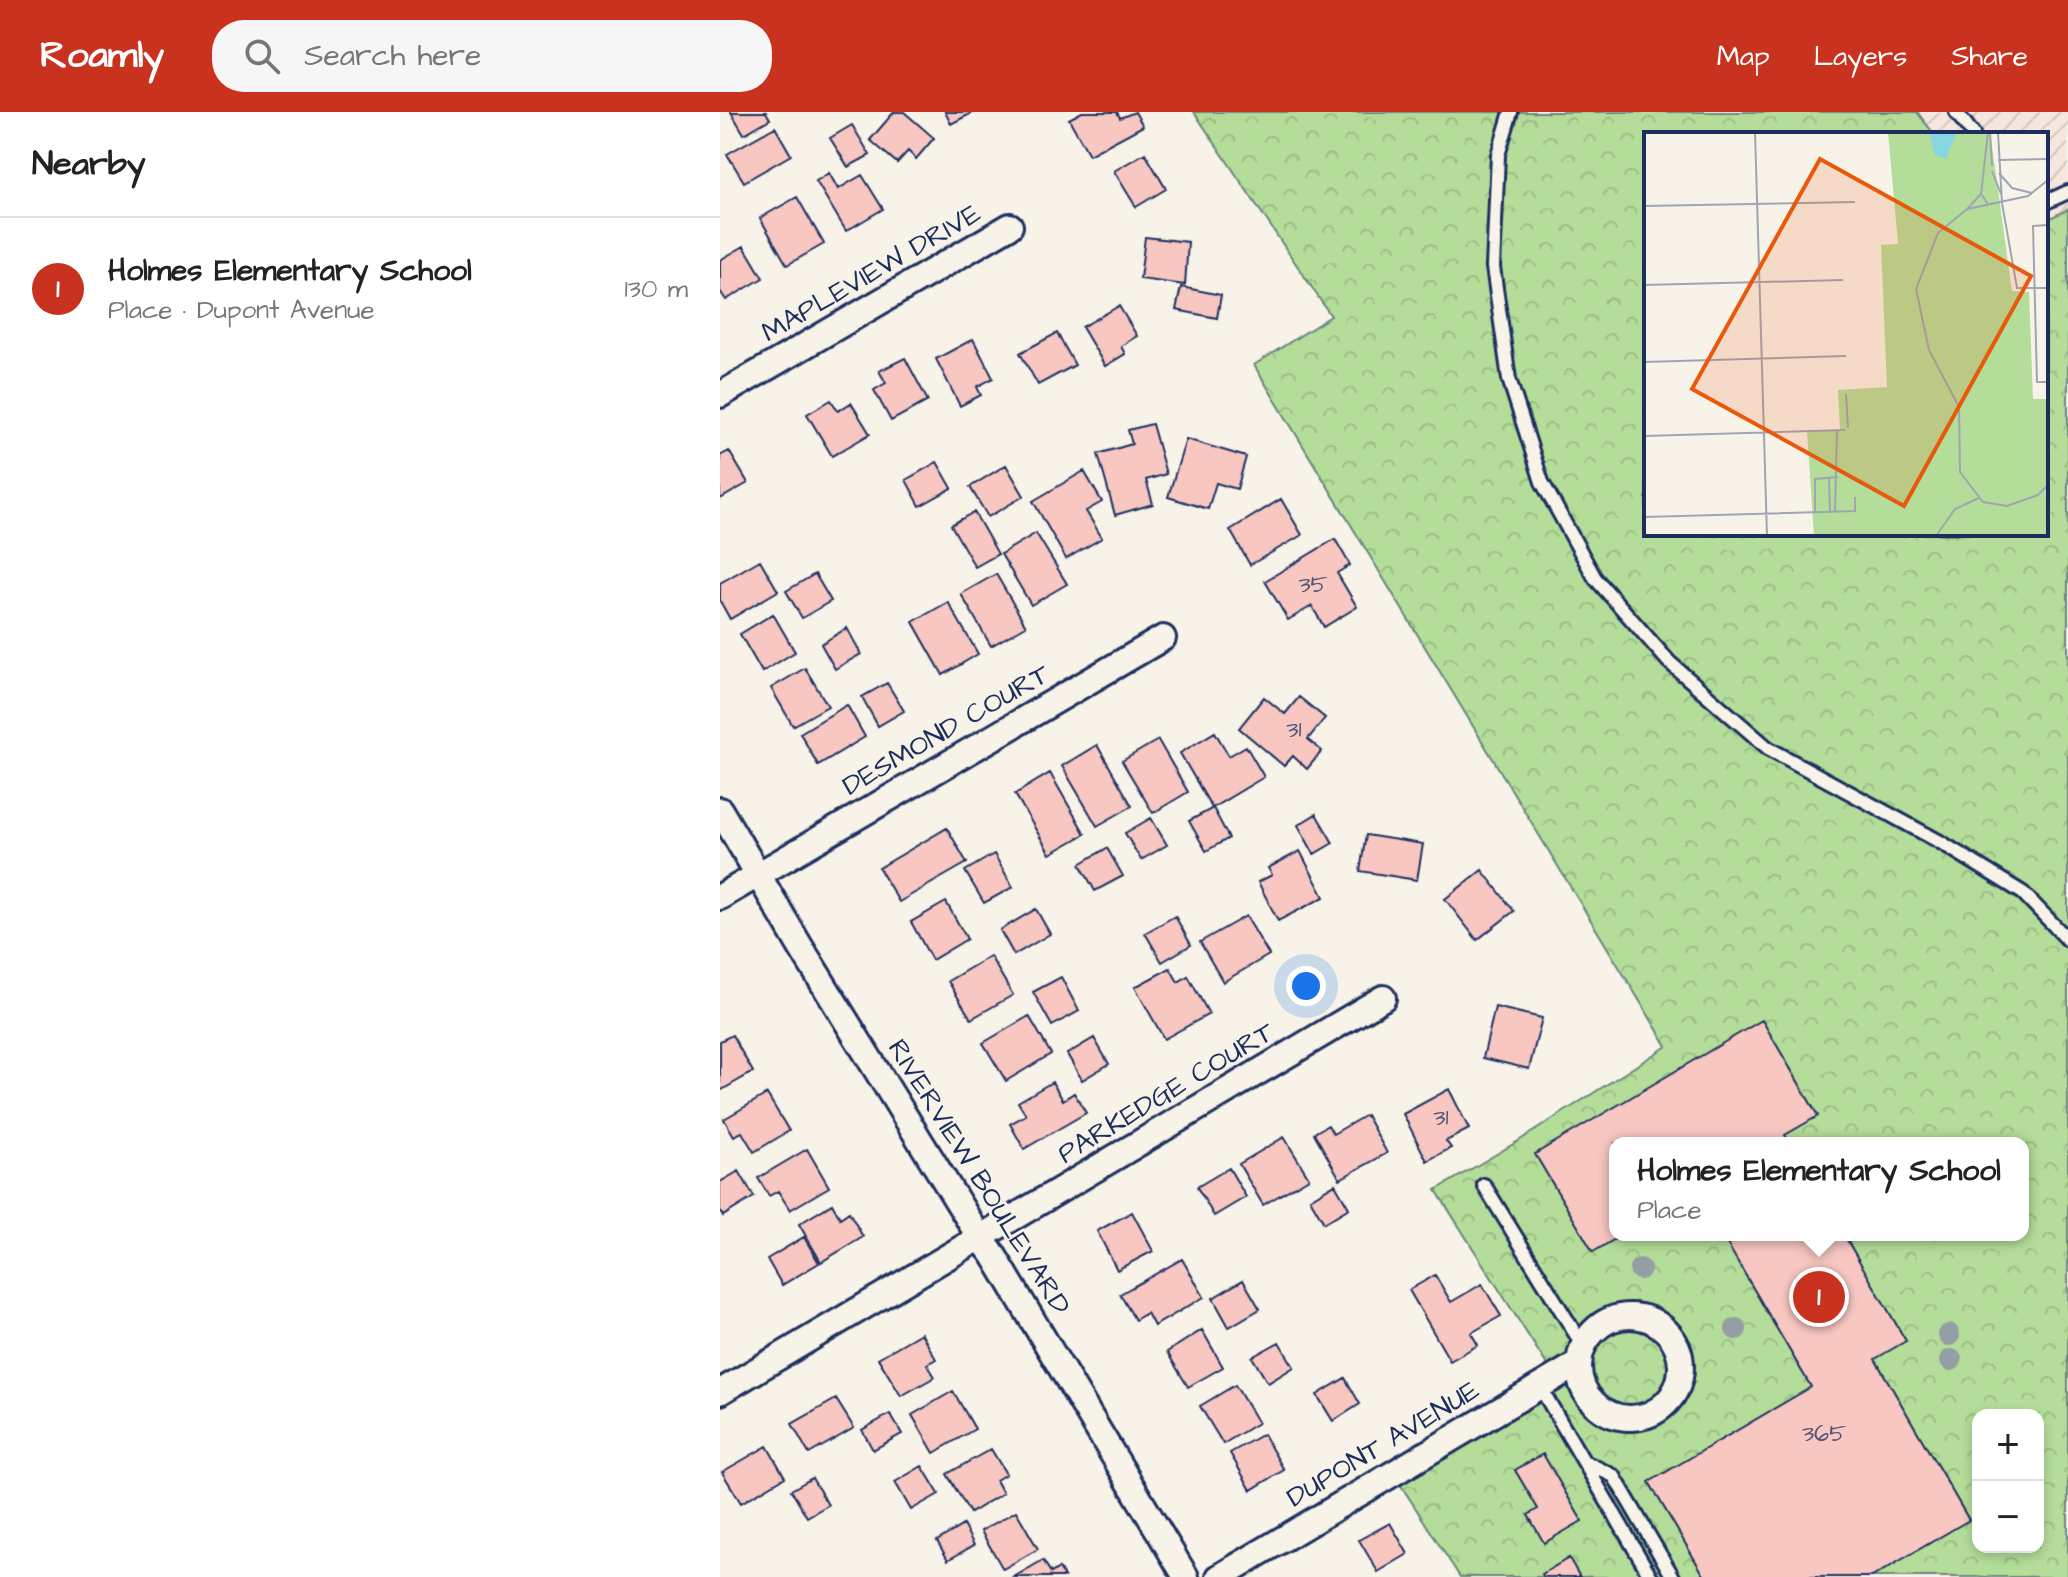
<!DOCTYPE html>
<meta charset="utf-8">
<style>
body{margin:0;font-family:"Architects Daughter",sans-serif;background:#f6f6f6;color:#222}
.controls{position:absolute;right:24px;bottom:24px;display:grid;overflow:hidden;border-radius:16px;box-shadow:0 4px 12px #0003}
.controls button{width:72px;height:72px;display:grid;place-items:center;padding:0;border:0;border-bottom:2px solid #e0e0e0;background:#fff;color:#222;font:40px sans-serif}
.you{position:absolute;left:586px;top:874px;width:28px;height:28px;margin:-20px;border:6px solid #fff;border-radius:50%;background:#1a73e8;box-shadow:0 0 0 12px #1a73e833}
.badge{display:grid;place-items:center;width:52px;height:52px;border-radius:50%;background:#c8321e;color:#fff;font-size:26px;font-weight:700}
.pin{position:absolute;translate:-50% -50%;border:4px solid #fff;box-shadow:0 2px 8px #0006}
.popup{position:absolute;left:889px;top:1025px;width:420px;height:104px;box-sizing:border-box;display:grid;place-content:center;border-radius:16px;background:#fff;filter:drop-shadow(0 2px 6px #0005);font-size:26px;white-space:nowrap;color:#767676}
.popup b{font-size:30px;color:#222}
.popup::after{content:'';position:absolute;left:50%;top:100%;margin-left:-16px;border:16px solid transparent;border-top-color:#fff}
.list{margin:0;padding:0;list-style:none}
h2{display:flex;justify-content:space-between;align-items:center;height:104px;margin:0;padding:0 32px;font-size:34px}
h2 small{font-size:26px;font-weight:400;color:#767676}
.list li{display:grid;grid-template-columns:52px 1fr auto;gap:24px;align-items:center;box-sizing:border-box;height:144px;padding:0 32px;border-top:2px solid #e0e0e0}
.list b{display:block;font-size:30px;white-space:nowrap}
.list p{margin:0;font-size:26px;white-space:nowrap;color:#767676}
.list em{font-size:26px;font-style:normal;color:#767676}
.icon{flex:none;width:44px;height:44px;fill:none;stroke:currentColor;stroke-width:2;stroke-linecap:round;stroke-linejoin:round}
.map{position:relative;flex:none;width:1348px;height:1465px;overflow:hidden}
header{display:flex;align-items:center;gap:48px;box-sizing:border-box;height:112px;padding:0 40px;background:#c8321e;color:#fff}
header strong{font-size:38px}
nav{display:flex;gap:44px;margin-inline-start:auto;font-size:28px}
.search{width:560px;height:72px;background:#f6f6f6;display:flex;align-items:center;gap:20px;box-sizing:border-box;padding:0 28px;border-radius:32px;color:#767676;font-size:30px}
main{display:flex}
aside{flex:1;background:#fff}
.map>svg:first-child{display:block}
</style>
<header>
<strong>Roamly</strong>
<div class="search"><svg class="icon" aria-label="search" viewBox="0 0 24 24"><circle cx="10" cy="10" r="6"/><path d="M15 15l6 6"/></svg>Search here</div>
<nav><a>Map</a><a>Layers</a><a>Share</a></nav>
</header>
<main>
<aside>
<h2>Nearby<small></small></h2>
<ul class="list">
<li><span class="badge">1</span><div><b>Holmes Elementary School</b><p>Place · Dupont Avenue</p></div><em>130 m</em></li>
</ul>
</aside>
<div class="map">
<svg width="1348" height="1465" viewBox="0 0 1348 1465">
<defs>
<pattern id="industrial-furrows" width="10" height="10" patternUnits="userSpaceOnUse" patternTransform="scale(2)"><rect width="10" height="10" fill="#f7e6dd"/><path d="M-1 1l2-2M0 10L10 0M9 11l2-2" fill="none" stroke="#d3c6c0"/></pattern>
<pattern id="park-crowns" width="20" height="18" patternUnits="userSpaceOnUse" patternTransform="scale(2)"><rect width="20" height="18" fill="#b4dd99"/><path d="M2 6a3 3 0 1 1 6 0M12 15a3 3 0 1 1 6 0" fill="none" stroke="#9abe86"/></pattern>
</defs>
<rect width="100%" height="100%" fill="#f7f3e8"/>
<filter id="ink" filterUnits="userSpaceOnUse"><feTurbulence type="fractalNoise" baseFrequency=".0125" numOctaves="2"/><feDisplacementMap in="SourceGraphic" scale="16" xChannelSelector="R" yChannelSelector="G"/><feConvolveMatrix kernelMatrix="1 2 1 2 8 2 1 2 1" color-interpolation-filters="sRGB"/></filter>
<g filter="url(#ink)">
<path fill="url(#industrial-furrows)" d="M1197,0H1348V97L1326,108V22H1214Z"/>
<path fill="url(#park-crowns)" stroke="#68867c" stroke-width="2" fill-rule="evenodd" d="M474,0H1197L1214,22H926V422H1326V108L1348,97V1465H740L673,1361L834,1264L716,1078L800,1028L947,934L534,253L611,204ZM895,1031H1303V1123H895ZM1258,1303H1318V1435H1258Z"/>
<path fill="#f8c7c2" stroke="#1b2f5e" stroke-width="2" d="M11,0H46L50,7L24,22Z
M174,0H184L214,26L196,47L188,39L177,51L150,28Z
M225,0H254L231,12Z
M362,0H397L400,6L415,0L423,14L369,43L349,7Z
M132,13L150,43L128,55L110,26Z
M55,15L71,43L24,70L7,42Z
M425,41L446,77L416,95L394,59Z
M109,61L118,77L142,63L163,97L126,119L96,69Z
M77,85L104,132L67,153L40,106Z
M425,125L468,130L465,173L420,167Z
M24,134L43,166L6,188L0,179V148Z
M461,175L501,183L497,206L456,198Z
M399,194L417,224L401,234L405,242L385,254L362,215Z
M337,221L355,253L318,273L300,241Z
M253,227L273,266L257,275L261,283L240,294L216,247Z
M185,246L208,289L171,309L154,278L166,271L159,259Z
M111,288L118,299L131,291L150,322L112,344L87,302Z
M432,312L446,362L426,368L433,392L395,403L378,342L412,332L408,318Z
M466,327L526,345L517,377L496,371L488,397L448,385Z
M9,339L28,371L0,387V344Z
M217,350L232,376L200,394L186,368Z
M286,353L304,384L268,405L250,375Z
M364,359L382,390L366,399L382,426L346,447L313,389Z
M561,387L582,423L530,453L510,418Z
M254,400L278,442L255,455L231,413Z
M316,421L347,472L311,493L281,442Z
M615,427L630,453L617,461L637,495L604,515L592,494L568,508L545,469Z
M40,448L58,479L10,507L0,489V471Z
M95,462L111,489L82,506L66,479Z
M276,462L306,514L271,534L241,482Z
M228,490L258,542L223,563L193,510Z
M53,502L75,540L42,560L20,522Z
M127,516L141,542L115,557L101,532Z
M85,556L108,594L73,614L51,576Z
M167,571L184,599L158,614L142,585Z
M544,585L565,602L579,585L605,606L588,627L602,639L587,657L573,644L564,654L519,616Z
M127,593L145,625L98,653L80,621Z
M495,620L509,644L526,634L544,665L492,696L460,641Z
M438,628L468,680L433,701L402,649Z
M377,633L412,694L377,714L342,654Z
M330,661L365,722L330,742L295,682Z
M493,696L509,726L486,739L469,709Z
M596,702L613,731L594,742L578,713Z
M431,706L447,733L421,748L405,721Z
M227,716L247,751L179,790L159,756Z
M646,723L703,732L697,768L640,759Z
M387,736L403,764L375,779L360,752Z
M580,739L604,785L558,809L538,770L552,763L548,756Z
M274,742L293,775L264,791L245,759Z
M762,758L794,799L757,828L725,787Z
M226,790L247,827L212,848L191,810Z
M316,797L330,822L294,843L280,818Z
M455,804L471,833L442,850L425,821Z
M526,804L549,843L503,870L480,830Z
M270,844L293,883L251,907L228,869Z
M450,856L458,870L468,864L489,902L444,927L415,875Z
M341,865L359,899L332,914L313,880Z
M775,895L822,906L809,957L763,946Z
M309,904L331,942L286,969L263,931Z
M1042,908L1098,1004L1065,1023L1070,1031H895V1123H902L873,1140L815,1042Z
M12,923L33,960L0,979V929Z
M374,926L389,952L362,968L347,942Z
M332,970L343,988L354,981L366,1001L304,1037L290,1012L306,1003L298,990Z
M729,977L749,1017L726,1029L731,1036L707,1049L683,1002Z
M47,982L69,1019L34,1040L22,1020L14,1024L4,1007Z
M646,1003L667,1041L620,1067L594,1021L608,1013L613,1022Z
M564,1025L589,1066L543,1093L519,1052Z
M87,1037L109,1075L70,1098L58,1079L49,1084L38,1066Z
M509,1056L526,1085L494,1104L477,1075Z
M19,1059L34,1085L3,1104L0,1099V1070Z
M615,1072L629,1096L604,1111L590,1087Z
M112,1092L120,1106L129,1100L143,1125L101,1150L79,1112Z
M412,1100L433,1139L397,1158L377,1119Z
M1002,1123H1124L1186,1229L1155,1247L1249,1408L1152,1465H985L929,1370L1091,1275Z
M84,1125L99,1151L62,1173L47,1147Z
M462,1147L484,1185L434,1214L427,1201L415,1208L400,1182Z
M715,1163L731,1190L762,1172L781,1204L751,1221L758,1233L730,1249L689,1178Z
M523,1168L540,1197L509,1215L493,1186Z
M482,1218L503,1255L468,1275L447,1240Z
M201,1221L216,1247L207,1252L215,1265L181,1284L158,1246Z
M559,1230L574,1255L548,1271L532,1245Z
M625,1266L640,1292L613,1309L597,1283Z
M515,1273L538,1311L503,1332L480,1294Z
M233,1279L255,1317L214,1341L192,1303Z
M116,1287L134,1316L89,1342L72,1312Z
M170,1302L182,1322L153,1338L142,1318Z
M543,1322L564,1358L531,1378L510,1341Z
M47,1334L65,1365L21,1391L2,1360Z
M271,1337L286,1362L276,1368L283,1381L250,1401L227,1362Z
M823,1342L862,1409L824,1431L808,1403L818,1397L795,1358Z
M202,1354L219,1382L191,1398L175,1370Z
M92,1366L108,1393L87,1405L71,1378Z
M296,1399L318,1437L283,1457L261,1419Z
M670,1411L688,1442L658,1460L639,1428Z
M243,1413L254,1433L228,1448L217,1429Z
M849,1446L860,1465H824L822,1462Z
M323,1448L331,1461L339,1456L344,1465H294Z"/>
<g fill="none" stroke-linecap="round" stroke-linejoin="round">
<g stroke="#1b2f5e" stroke-width="18">
<path id="service" d="M791,0L778,43L773,155L789,267L822,370L875,466L949,550L1048,636L1222,731L1303,781L1348,828
M1236,0L1253,22
M1326,90L1348,80
M764,1073L863,1234
M819,1273L931,1465
M865,1350L894,1364L953,1465"/>
</g>
<g stroke="#1b2f5e" stroke-width="30">
<path id="minor" d="M0,283L290,114
M0,698L80,834L260,1126L273,1142L466,1465
M0,785L443,526
M859 1255a51 51 0 1 1 102 0a51 51 0 1 1-102 0Z
M0,1280L663,886
M499,1465L859,1251"/>
</g>
<use href="#service" stroke="#f7f3e8" stroke-width="12"/>
<use href="#minor" stroke="#f7f3e8" stroke-width="24"/>
</g>
<g fill="#939fa4">
<circle cx="920" cy="1157" r="11"/>
<circle cx="1016" cy="1217" r="11"/>
<circle cx="1229" cy="1223" r="11"/>
<circle cx="1231" cy="1248" r="11"/>
</g>
</g>
<g text-anchor="middle" dominant-baseline="central" stroke-width="6" stroke-linejoin="round" paint-order="stroke">
<g font-size="24" fill="#525577">
<text x="593" y="473">35</text>
<text x="574" y="618">31</text>
<text x="721" y="1006">31</text>
<text x="1104" y="1322">365</text>
</g>
<g font-size="28" fill="#1b2f5e" stroke="#f7f3e8">
<text transform="translate(151 161) rotate(-30)">MAPLEVIEW DRIVE</text>
<text transform="translate(226 618) rotate(-30)">DESMOND COURT</text>
<text transform="translate(446 981) rotate(-31)">PARKEDGE COURT</text>
<text transform="translate(259 1065) rotate(58)">RIVERVIEW BOULEVARD</text>
<text transform="translate(663 1332) rotate(-31)">DUPONT AVENUE</text>
</g>
</g>
<g transform="translate(924 20)">
<rect width="404" height="404" fill="#f7f3e8"/>
<path d="M244,0H346L368,159L385,160L389,267H404V404H170L163,299L196,298L194,258L243,255L237,113L254,112Z" fill="#b4dd99"/>
<path d="M285,0H313L302,27L291,23Z" fill="#86d6e2"/>
<path fill="none" stroke="#9fa5b1" stroke-width="2" d="M111,0L123,404M346,0L348,34M354,0L358,71L373,156H404M354,28L404,27M348,39L357,62M355,41L368,56L388,61M337,62L323,77L384,64L404,48M344,72L337,62L344,0M0,74L211,70M323,77L294,101L272,157L285,218L315,275L316,340L339,370L363,374L394,363L403,354L404,342M404,93L389,94L393,250H404M0,153L199,148M0,230L202,224M202,262L204,296M0,304L201,298M185,346L186,380M191,379L193,298M171,380V347L194,345M0,385L211,379V365M292,404L311,377L335,366"/>
<path fill="#e8590c" fill-opacity="0.15" stroke="#e8590c" stroke-width="4" d="M176,27L387,144L260,374L48,257Z"/>
<rect width="404" height="404" fill="none" stroke="#1b2f5e" stroke-width="4"/>
</g>
</svg>
<div class="controls">
<button>+</button>
<button>−</button>
</div>
<div class="you"></div>
<div class="pin badge" style="left:1099px;top:1185px">1</div>
<div class="popup"><b>Holmes Elementary School</b>Place</div>
</div>
</main>
